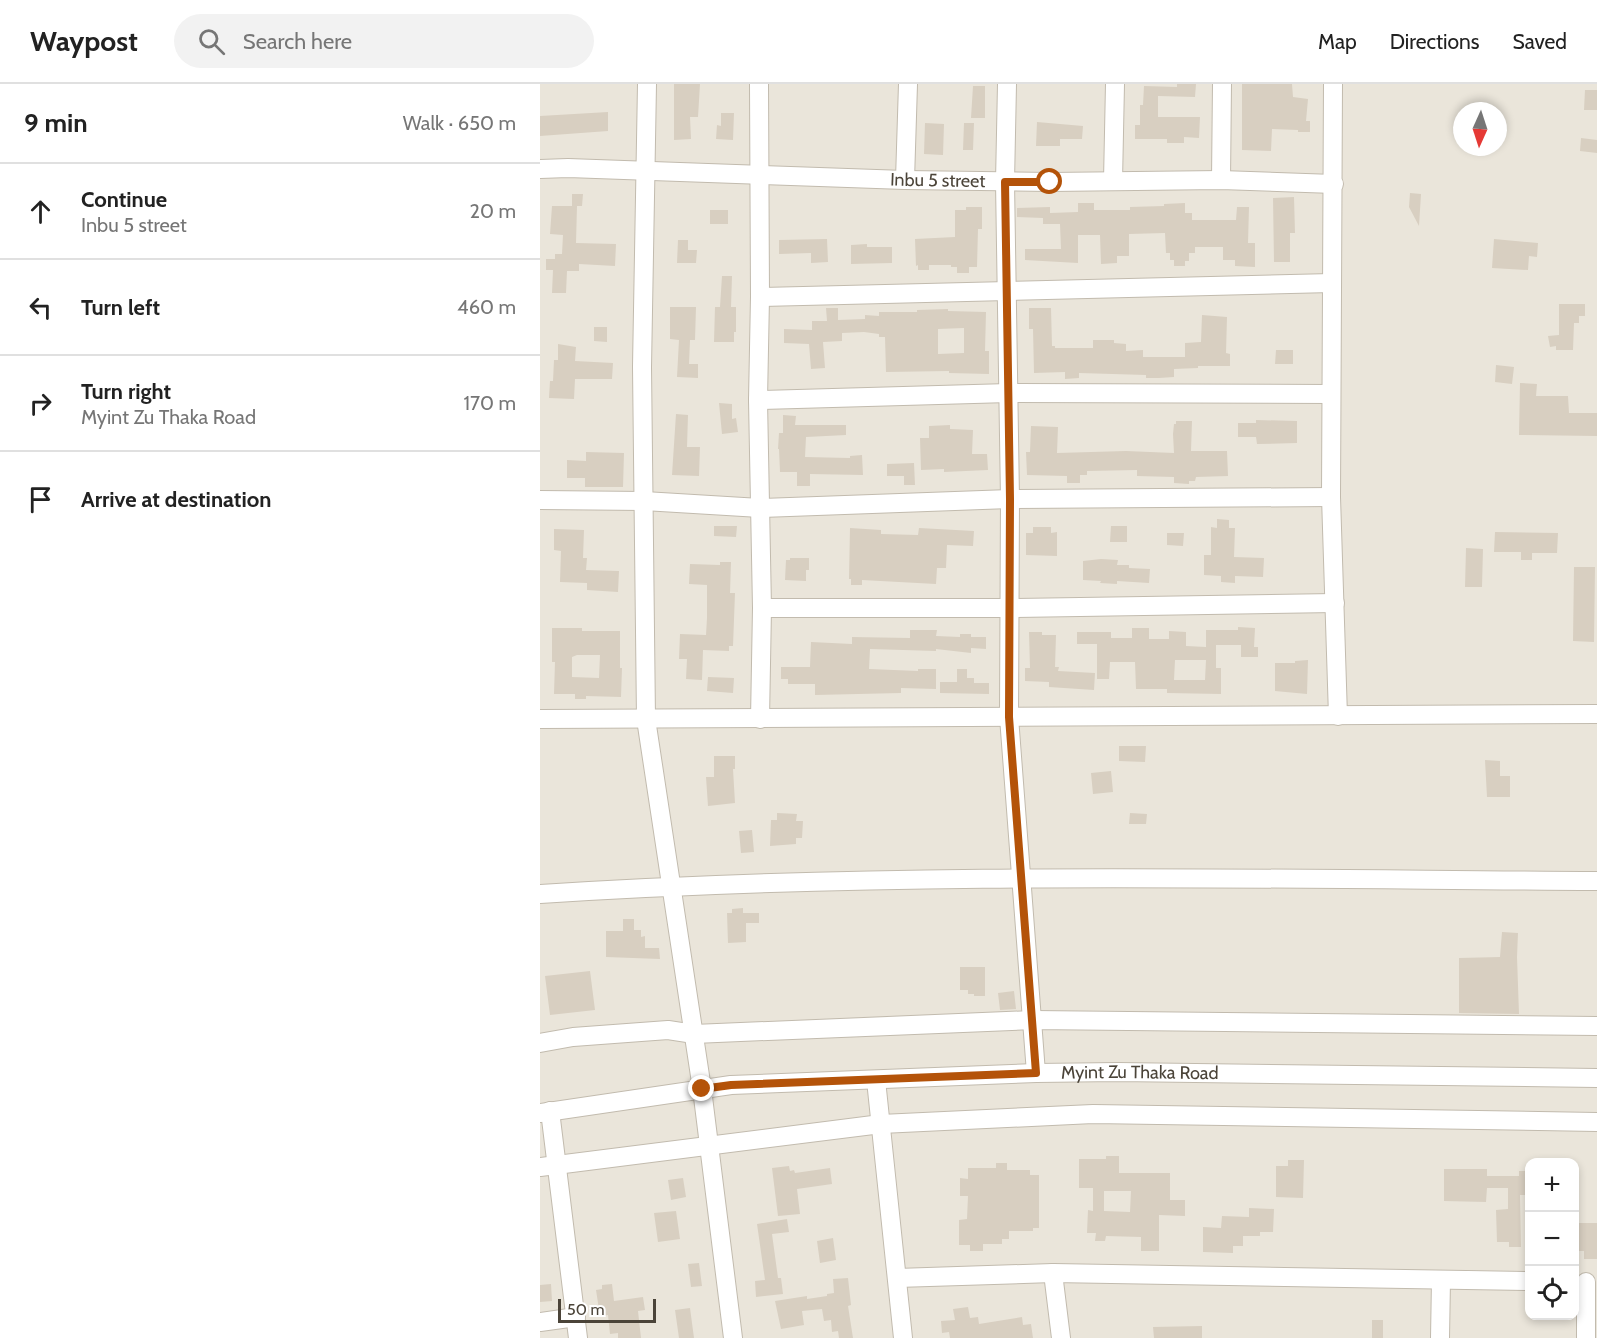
<!DOCTYPE html>
<meta charset="utf-8">
<style>
body{margin:0;font-family:Cabin,sans-serif;background:#f2f2f2;color:#222}
.controls{position:absolute;right:18px;bottom:18px;display:grid;overflow:hidden;border-radius:12px;box-shadow:0 3px 9px #0003}
.controls button{width:54px;height:54px;display:grid;place-items:center;padding:0;border:0;border-bottom:2px solid #e0e0e0;background:#fff;color:#222;font:30px sans-serif}
.compass{position:absolute;left:913px;top:18px;width:54px;height:54px;border-radius:50%;background:#fff;box-shadow:0 3px 9px #0003;rotate:183deg}
.scale{position:absolute;left:18px;bottom:15px;width:98px;box-sizing:border-box;padding-left:6px;border:3px solid #4b4439;border-top:0;font-size:16px;line-height:21px;white-space:nowrap;color:#4b4439;-webkit-text-stroke:4px #fff;paint-order:stroke}
.stop{position:absolute;width:18px;height:18px;margin:-14px;border:4px solid #b45309;border-radius:50%;background:#fff}
.stop.end{background:#b45309;border-color:#fff;box-shadow:0 2px 6px #0008}
.list{margin:0;padding:0;list-style:none}
h2{display:flex;justify-content:space-between;align-items:center;height:78px;margin:0;padding:0 24px;font-size:26px}
h2 small{font-size:20px;font-weight:400;color:#767676}
.list li{display:grid;grid-template-columns:39px 1fr auto;gap:18px;align-items:center;box-sizing:border-box;height:96px;padding:0 24px;border-top:2px solid #e0e0e0}
.list b{display:block;font-size:22px;white-space:nowrap}
.list p{margin:0;font-size:20px;white-space:nowrap;color:#767676}
.list em{font-size:20px;font-style:normal;color:#767676}
.icon{flex:none;width:33px;height:33px;fill:none;stroke:currentColor;stroke-width:2;stroke-linecap:round;stroke-linejoin:round}
.map{position:relative;flex:none;width:1057px;height:1254px;overflow:hidden}
header{display:flex;align-items:center;gap:36px;box-sizing:border-box;height:84px;padding:0 30px;background:#fff;border-bottom:2px solid #e0e0e0}
header strong{font-size:28px}
nav{display:flex;gap:33px;margin-inline-start:auto;font-size:21px}
.search{width:420px;height:54px;background:#f2f2f2;display:flex;align-items:center;gap:15px;box-sizing:border-box;padding:0 21px;border-radius:33px;color:#767676;font-size:22px}
main{display:flex}
aside{flex:1;background:#fff}
.map>svg:first-child{display:block}
</style>
<header>
<strong>Waypost</strong>
<div class="search"><svg class="icon" aria-label="search" viewBox="0 0 24 24"><circle cx="10" cy="10" r="6"/><path d="M15 15l6 6"/></svg>Search here</div>
<nav><a>Map</a><a>Directions</a><a>Saved</a></nav>
</header>
<main>
<aside>
<h2>9 min<small>Walk · 650 m</small></h2>
<ul class="list">
<li><svg class="icon" aria-label="ahead" viewBox="0 0 24 24"><path d="M12 20V5M6 11l6-6 6 6"/></svg><div><b>Continue</b><p>Inbu 5 street</p></div><em>20 m</em></li>
<li><svg class="icon" aria-label="left" viewBox="0 0 24 24"><path d="M17 20v-9H6M10 6l-5 5 5 5"/></svg><div><b>Turn left</b></div><em>460 m</em></li>
<li><svg class="icon" aria-label="right" viewBox="0 0 24 24"><path d="M7 20v-9h11M14 6l5 5-5 5"/></svg><div><b>Turn right</b><p>Myint Zu Thaka Road</p></div><em>170 m</em></li>
<li><svg class="icon" aria-label="arrive" viewBox="0 0 24 24"><path d="M6 21V4h12l-3 4 3 4H6"/></svg><div><b>Arrive at destination</b></div></li>
</ul>
</aside>
<div class="map">
<svg width="1057" height="1254" viewBox="0 0 1057 1254">
<rect width="100%" height="100%" fill="#f6f3ec"/>
<path fill="#eae5da" fill-rule="evenodd" d="M0,0H1057V1254H0ZM922,27H958V63H922ZM990,1078H1034V1232H990Z"/>
<path fill="#d8cfc1" fill-rule="evenodd" d="M134,0H160L158,33H150L151,55L134,56Z
M637,0H656L655,13L618,12V33H660L659,54L644,53V59H627V55H595V41H600V21H603L604,2L637,3Z
M702,0H752L753,13L768,15L766,37H770V48H758V46L732,45L731,67L702,66Z
M433,2H445V34H431Z
M1045,6H1057V26H1044Z
M68,28V47L0,52V32Z
M181,29H194L193,56L176,55L177,41L181,42Z
M497,38L543,42L542,55H520V62H496Z
M385,39L404,40L403,71L384,70Z
M424,39H434L433,66H423Z
M1041,54L1057,56V69L1040,67Z
M870,109L881,110L879,142L869,123Z
M32,110H43L42,122H37L36,159L76,160L75,182L39,180V187H27L26,209H12L13,186H6V175H15V170H22L23,151L10,150L12,122H32Z
M754,113L755,149H750V178H734L733,114Z
M538,119H554V126H590V123L624,122V120L645,119V129H652V136H696L697,123H709L708,159H715V183L695,182V176H683V163H655V169H649V177H645V182H634V176H630V169H626L625,149L589,150V172H577V179L561,180L560,151H538V179L485,176V165H521L520,140H503V134L477,133V124L510,123V129L538,128Z
M426,123H442V145H438L437,183H429V189H417V183H411V181H389V186H378V181L376,182L375,155L415,153V126H426Z
M170,126H188V140H170Z
M287,155L288,178L271,179V169L239,170V156Z
M954,155L998,159L997,173L989,172L988,186L952,184Z
M138,156H148V166H157L156,179H137Z
M327,160V163H352V179L311,180V161Z
M182,192H192L191,223H196V248H194V258H174L175,223H180Z
M1019,220H1045V232H1039V239H1034L1033,266H1016V262L1010,263L1008,252L1019,251Z
M130,223H156L155,256H150L149,280H158V294L137,293L139,256L130,255Z
M286,224H298V236L325,235V231L339,232V228H377V226L408,225V227L446,228L445,267H449V290L409,289V287L346,288L345,253H339V250L324,248L302,249V257L283,258L285,284L271,285L269,260L244,259V245L272,246V237H287ZM424,244V269L398,270V245Z
M489,224H511L512,262H515V264H553V256H574V259L586,260V267L603,266V273H645V259L661,258L662,231L687,233L686,269L690,270V282H658V284L634,285V293L619,294H606V291L539,289V294L525,295V288L494,289L493,245H489Z
M54,243H67V258L54,257Z
M18,260L36,263L35,277L73,279L72,295H35L34,315L9,314L10,297H13L14,276H18Z
M736,266H753V280H735Z
M956,281L974,283L972,300L955,298Z
M980,299L997,300L996,312H1028L1029,329H1057V352L979,351Z
M179,319L192,320V335L196,334L198,348L182,350Z
M136,330L148,331L147,363H160L159,392L132,391Z
M243,331L256,332L255,341H306V351L266,353L265,373L310,374V372L322,371L323,391L270,390V402H257V388H240L239,365H238L239,349H243Z
M716,336L757,337V359L717,360L716,353H698V339H716Z
M636,337H652L651,367H687L688,392L656,393L655,397H649V400L634,399V393L597,392V386L547,387V391H540V399H527V392L487,391L486,368H490L491,342L518,343L517,369L586,367L634,369L633,350L634,340H636Z
M410,341V345L433,346L432,370H447L448,386L404,388V385L381,386L380,354H389V342Z
M46,368L84,369L83,403H45V394H27V376L46,377Z
M374,379L375,401H364V392H347V380Z
M677,435L689,436V444H695L694,473L724,474L723,493L695,492V499L681,498V492L664,491V471H671V443L677,444Z
M174,442H197L196,453L174,452Z
M571,442H587V458H570Z
M493,443H511V449L517,448V472L486,471V449H493Z
M310,444L341,446V450L378,451L379,444L434,447L433,462L407,461L406,484H397L396,500L322,496V501H311V495H309Z
M14,445L44,446L43,474H47L46,486L79,487L78,508L47,506V499L20,498L21,467L14,466Z
M955,448L1018,449L1017,469H992V476H981V468H954Z
M627,449H644L643,462L627,461Z
M926,464L943,465L942,503H925Z
M250,474H269V486H266V497L245,496L246,476H250Z
M561,475L578,476L577,481H589V484L610,485L609,499L577,497V500L560,499L561,497L543,496V477Z
M180,478H191L190,509H195L193,562H189V567L163,566L162,596L146,595L147,575H139L140,550L166,551L167,534V501L149,500L150,480L180,481Z
M1034,483H1055L1054,558L1033,557Z
M698,543L715,544L714,563H718V573H701V561H676V584H681V610L627,609V605H596L595,578H570L569,595H557V560H537V548H571V554H592V544H609V555H629V547L646,548V562L666,563V546H698ZM635,576H666L665,596H634Z
M12,544H42V547H80V584H82L81,613L46,612V615H35V610H14L15,578H12ZM37,571H60L59,594L32,593V573Z
M370,546H397L396,552L420,553V550H431V553H446V565L431,564V569L396,565V567L330,565L329,585L378,587V585H396V605L361,604V609L275,611V600H248V595H241V583H270L271,558L312,560V553L370,554Z
M489,548H502V551H516L515,583H519L518,587L555,589L554,606L509,603V598L485,597V584H490Z
M768,576L767,610L735,607V579H755V577Z
M417,585H427V594H434V599H449V610L400,609V598H417Z
M168,593L194,594L193,609L167,607Z
M579,662H606L605,678L579,677Z
M174,672H195V685H193L195,719L168,722L166,693H174Z
M945,676L960,677V692H970V713H947Z
M571,687L573,708L553,710L551,689Z
M237,729L257,730L256,737H263L262,754H256V760L230,762L231,736H237Z
M590,729L607,730L606,740H589Z
M212,746L214,768L201,769L199,747Z
M203,824V829H219V839H206V858L188,859L187,829H192V825Z
M83,835H94V846H101V853L105,852V864H119L120,875L66,873V847H83Z
M962,848L978,849L977,873L979,930L919,929V874L960,873Z
M420,883H445V912H434V910H428V906H420Z
M50,887L55,926L10,931L5,892Z
M474,907L476,925L460,926L458,909Z
M566,1072H579V1089H630V1116H645V1132L619,1131V1167H601V1153L566,1152L565,1157H555L556,1149H547L548,1126L553,1127V1104H539V1075H566ZM564,1107H591L590,1128L564,1127Z
M748,1076H764L763,1114L736,1113V1082H748Z
M456,1079H467V1086H490V1091H499V1144H493V1147H469V1155H462V1160H443V1167H430V1161H419V1136L427,1135L428,1112H420V1094L428,1095V1084H456Z
M249,1082L250,1087L254,1086L255,1089L290,1084L292,1100L257,1105L260,1130L238,1132L232,1084Z
M904,1085H947V1092H979V1087H990V1111H980L981,1163H969V1158H957L956,1126L968,1125V1104H947L946,1118L904,1117Z
M143,1094L146,1113L131,1116L128,1096Z
M709,1124L734,1125L733,1148H720V1152H703V1162H693V1169L663,1168V1143L681,1144L682,1132L709,1133Z
M136,1127L140,1155L118,1158L114,1129Z
M247,1135L249,1148L232,1150L238,1194H241L243,1210L216,1213L215,1197L225,1196L217,1140Z
M1035,1139H1057V1175H1044V1167H1035Z
M293,1154L296,1176L280,1179L277,1157Z
M159,1179L162,1202L151,1203L148,1180Z
M308,1194L311,1221L308,1222L313,1254H299L298,1247L292,1248L291,1236L284,1237L282,1225L262,1227L264,1241L241,1245L235,1217L267,1212V1215L287,1212V1210L294,1209L293,1195Z
M11,1200L12,1217L0,1218V1201Z
M72,1200L74,1217L103,1213L105,1226L98,1227L101,1254H78V1249L70,1250L68,1231L60,1232L56,1206L62,1205V1201Z
M428,1223L430,1234L438,1233L439,1240L482,1233L483,1241L491,1240L493,1254H410L409,1248L402,1249L401,1237L415,1236L413,1225Z
M150,1224L154,1254H139L135,1226Z
M832,1236H843V1254H832Z
M662,1242V1254H614L613,1243Z"/>
<g fill="none" stroke-linecap="round" stroke-linejoin="round">
<g stroke="#c2bbae" stroke-width="20">
<g id="minor">
<path d="M107,0L102,283L106,635L162,1005L193,1254"/>
<path d="M219,0L220,213L218,316L222,524L220,635"/>
<path d="M467,0L465,98L470,415L469,633L496,989"/>
<path d="M793,0L791,413L798,632"/>
<path id="s1" d="M0,85L28,84L365,96L510,98L681,96L794,100"/>
<path d="M365,96L368,0"/>
<path d="M681,96L682,0"/>
<path d="M573,97L575,0"/>
<path d="M220,213L792,199"/>
<path d="M218,316L469,309L791,310"/>
<path d="M0,416L104,417L220,424L470,415L791,413"/>
<path d="M222,524H470L795,519"/>
<path d="M0,635L1057,630"/>
<path d="M0,810C352,787 705,795 1057,797"/>
<path d="M0,959L33,953L128,946L154,950L493,936L1057,942"/>
<path d="M336,996L363,1254"/>
<path d="M10,1027L38,1254"/>
<path id="s2" d="M0,1029L191,1001L496,989L578,988L1057,994"/>
<path d="M0,1083L341,1040L553,1030L1057,1038"/>
<path d="M513,1189L521,1254"/>
<path d="M357,1194L513,1189L990,1197"/>
<path d="M1046,1198V1254"/>
<path d="M0,1238L36,1233"/>
<path d="M900,1254L901,1196"/>
</g>
</g>
<use href="#minor" stroke="#fff" stroke-width="18"/>
</g>
<g fill="none" stroke-linecap="round" stroke-linejoin="round">
<path stroke="#b45309" stroke-width="8" d="M162,1005L191,1001L496,989L469,633L470,415L465,98H510"/>
</g>
<g text-anchor="middle" dominant-baseline="central" stroke-width="5" stroke-linejoin="round" paint-order="stroke">
<g font-size="18" fill="#4b4439" stroke="#fff">
<text stroke="none"><textPath href="#s1" startOffset="398">Inbu 5 street</textPath></text>
<text stroke="none"><textPath href="#s2" startOffset="602">Myint Zu Thaka Road</textPath></text>
</g>
</g>
</svg>
<div class="controls">
<button>+</button>
<button>−</button>
<button><svg class="icon" aria-label="locate" viewBox="0 0 24 24"><circle cx="12" cy="12" r="6"/><path d="M12 2v4M12 18v4M2 12h4M18 12h4"/></svg></button>
</div>
<svg class="compass" viewBox="-18 -18 36 36"><path d="M0-13l5 13h-10z" fill="#e53935"/><path d="M0 13l5-13h-10z" fill="#767676"/></svg>
<div class="scale">50 m</div>
<div class="stop" style="left:510px;top:98px"></div>
<div class="stop end" style="left:162px;top:1005px"></div>
</div>
</main>
